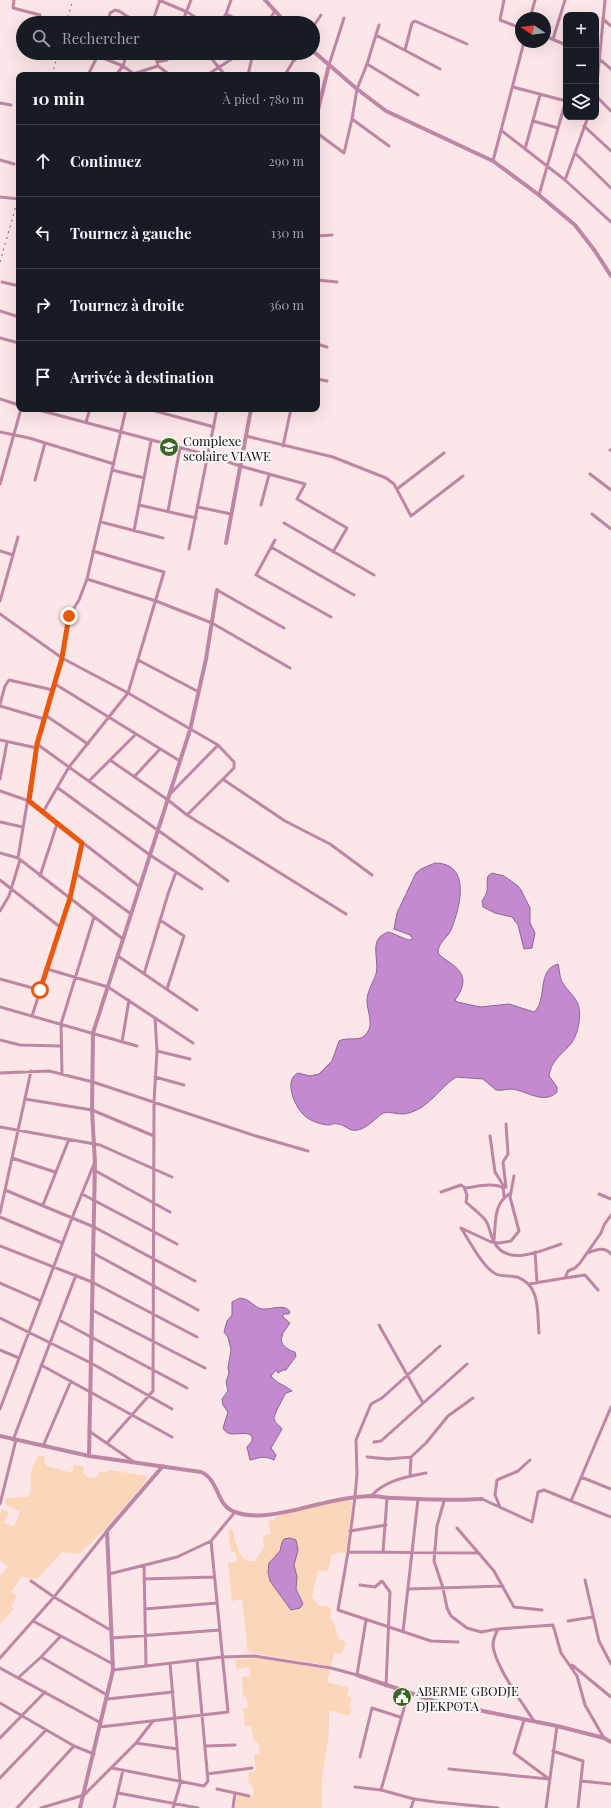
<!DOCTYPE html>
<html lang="fr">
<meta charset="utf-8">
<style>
body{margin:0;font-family:"Playfair Display",serif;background:#20242c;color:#f1f3f6}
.controls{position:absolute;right:12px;top:12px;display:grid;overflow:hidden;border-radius:8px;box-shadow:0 4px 16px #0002}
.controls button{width:36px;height:36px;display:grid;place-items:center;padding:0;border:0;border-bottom:1px solid #363941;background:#171b24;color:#f1f3f6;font:20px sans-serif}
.compass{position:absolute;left:515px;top:12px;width:36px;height:36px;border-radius:50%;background:#171b24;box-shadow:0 4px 16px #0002;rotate:283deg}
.stop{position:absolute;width:12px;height:12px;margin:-9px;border:3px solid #ea580c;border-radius:50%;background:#fff}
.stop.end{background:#ea580c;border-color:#fff;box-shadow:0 1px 4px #0008}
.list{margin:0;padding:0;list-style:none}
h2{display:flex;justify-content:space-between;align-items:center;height:52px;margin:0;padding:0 16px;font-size:17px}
h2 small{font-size:13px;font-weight:400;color:#9ea1a6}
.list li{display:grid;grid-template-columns:26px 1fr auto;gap:12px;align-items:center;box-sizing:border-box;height:72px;padding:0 16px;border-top:1px solid #363941}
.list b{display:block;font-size:15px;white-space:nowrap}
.list em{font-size:13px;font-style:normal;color:#9ea1a6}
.icon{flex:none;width:22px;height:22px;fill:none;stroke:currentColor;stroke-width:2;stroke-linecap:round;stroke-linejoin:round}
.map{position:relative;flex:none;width:611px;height:1808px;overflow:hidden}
.search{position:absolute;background:#171b24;box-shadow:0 4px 16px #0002;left:16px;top:16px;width:304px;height:44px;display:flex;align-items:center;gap:10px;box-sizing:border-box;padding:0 14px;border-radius:22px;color:#9ea1a6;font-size:15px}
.panel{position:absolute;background:#171b24;box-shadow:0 4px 16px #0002;left:16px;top:72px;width:304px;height:340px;border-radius:8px}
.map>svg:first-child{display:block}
</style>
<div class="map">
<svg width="611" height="1808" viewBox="0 0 611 1808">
<rect width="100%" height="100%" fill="#fde6e8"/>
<path fill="#fbd6b8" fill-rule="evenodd" d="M38,1455L45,1457L44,1463L47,1466L72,1473L74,1465L84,1467L83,1474C90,1480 97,1479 100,1471L106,1473L109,1470L148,1476L142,1486L105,1529L79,1554L62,1552L37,1579L22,1577L11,1591L17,1597L11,1606L14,1609L0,1624V1576L8,1567L0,1561V1514L2,1509L9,1512L4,1523L14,1527L20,1512L6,1505L5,1498L27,1497C36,1489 28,1482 31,1473C32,1467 36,1461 38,1455Z
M347,1500L352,1502L346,1552L332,1554L328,1571L318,1570L312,1597L319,1606H327L331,1609L330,1617C335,1622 336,1632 339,1639L346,1642L342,1654L334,1653L331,1666L248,1652L242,1599L232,1601L228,1563L237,1562L236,1554L231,1551L228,1531L232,1528C235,1540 239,1565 255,1561L264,1547L263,1537L271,1534L268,1521L276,1519V1515ZM287,1538L294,1539L297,1545L294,1565L297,1577L296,1589L303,1604L300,1608L291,1610L275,1585L274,1557L280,1553L281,1544Z
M259,1658L330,1670L327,1682L349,1688L347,1697H352L349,1707L352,1708L349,1716L329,1710V1732L322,1779V1808H235L237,1796L253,1797L254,1788L252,1787L251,1784L248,1783L249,1772L256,1771L254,1755L260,1754L258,1742L254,1741L251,1726H245L243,1709L248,1708L247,1697L243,1696L242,1677L250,1676V1667L237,1669L235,1660Z"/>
<path fill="#c38acf" stroke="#8f6495" d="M435,863C472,863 460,908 451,930C448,937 439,942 438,951C438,962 480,967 455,1000L457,1002L480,1007L509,1004L534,1012C548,1000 536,970 558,964C560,970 559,976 562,982C566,989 573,994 577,1002C583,1013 578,1037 569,1046C560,1056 551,1061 549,1076L557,1087V1092C544,1105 527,1091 512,1089C506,1089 502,1091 496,1090L483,1079L456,1077C439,1088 430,1107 409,1113C400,1116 392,1111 383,1113C376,1118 367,1128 358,1130C349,1132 346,1125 338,1124C335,1123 332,1124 329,1125C323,1125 314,1122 309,1119C296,1112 282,1080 298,1073L310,1076L319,1074L332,1061L339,1041C348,1036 361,1043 367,1033C374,1024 367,1011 367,1001C367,991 373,983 376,974C380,959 367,938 389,932L408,940L413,939L410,935L394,929L397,913L416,873L421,869Z
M492,873L504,876L518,886L521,890L530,908V923L535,933L532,948L524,949L518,925L512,917L495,913L483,907L482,901C491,888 485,888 488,876Z
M240,1298C251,1299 255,1309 263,1309C271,1310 285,1303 290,1312L289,1314H283V1317L290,1323L283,1333L281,1340C282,1346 290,1351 295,1352L296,1356L286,1370H283L278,1373L276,1370L271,1376C277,1384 285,1385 292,1391L286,1393C284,1396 273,1416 274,1419C275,1424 280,1425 282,1429L271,1448L276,1455L274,1460C263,1455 260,1458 250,1460L247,1447L252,1441V1436C244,1429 229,1440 223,1428L228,1412L223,1405L222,1399L228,1391L226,1382L229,1373L228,1368L231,1350L228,1337L224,1332L227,1321L232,1315V1302Z
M290,1538L296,1540L298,1550L294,1565L297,1577L296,1589L303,1604L300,1608L291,1610L270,1581L268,1572L269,1563L280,1551L282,1542L284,1539Z"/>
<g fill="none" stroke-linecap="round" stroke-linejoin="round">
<path stroke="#be86a4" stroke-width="3" d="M14,0L13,8L40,15
M159,0L187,12L205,23
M504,0L500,20L521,28
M226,14L246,23
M530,18L535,0
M603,19L611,26
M108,23L110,13L115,10L119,11L138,23
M152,23L160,0
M182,23L191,0
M220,23L226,14L231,0
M267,23L275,11
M313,27L321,15
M376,35L440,69
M545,36L566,45
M553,39L565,0
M405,50L412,23L415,21L467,44
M207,53L225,75
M282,53L295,60
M98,56L123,66L127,53
M596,56L611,69
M157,62L167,60L169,53
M367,64L418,95
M329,65L344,18
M158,66L170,75
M133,74L158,66L155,53
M88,75L99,53
M116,75L123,66L134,74
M207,75L241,53
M248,75L253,53
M285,75L298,53
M513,87L566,101
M596,94L605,0
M596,96L611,111
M0,103L11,105
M352,119L389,146
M533,121L558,128
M584,126L611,151
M502,131L565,180L611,222
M317,133L344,153L352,119L357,89L367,64L379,25
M525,149L540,95
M575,153L611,188
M0,160L14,164
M493,161L524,42
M565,180L588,117
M539,195L566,100
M0,197L19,199
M317,236L332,235
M317,280L337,282
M2,282L19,286
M0,311L19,317
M0,338L19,343
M317,344L327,347
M317,379L327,381
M0,399L19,405
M35,409L208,455L240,466L305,484L297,499L347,528L333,552
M148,409L214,427
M86,422L90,409
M0,432L29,438L114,464
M246,436L333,457L386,478L394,484L411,516L463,476
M283,446L291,409
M610,450H611
M112,470L144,478
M590,474L611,490
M35,480L45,443
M0,484L21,409
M397,489L444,453
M139,505L196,518
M261,505L269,475
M198,507L231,514
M168,511L180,448
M592,514L611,529
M101,522L163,538
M284,523L374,575
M134,531L151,441
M275,540L256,575L331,617
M271,547L354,595
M189,549L217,409
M0,551L13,555
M87,579L156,601L212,623L290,668
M217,590L284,628
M0,601L18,537
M0,614L62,658L128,693L218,745L234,762V768L187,815
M138,660L199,692
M55,684L180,761
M0,704L5,686L9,680L53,690
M0,706L44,719
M45,715L88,744
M0,740L37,748
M37,744C100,790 165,834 228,881
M110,760L168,800L187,815L346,914
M134,777L160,749
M0,779L7,742
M224,780L285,821L330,844L372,875
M89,781L136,734
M58,788L150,855L202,889
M0,791L29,801L140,887
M171,793L218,745
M43,812L69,767L128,693L164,572L93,551
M0,822L23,827
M0,853L18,858L123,939
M18,858L37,744L62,658L69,616L79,600L87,579L126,409
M75,873L131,914
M40,876L57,824
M0,880L60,927
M0,911L9,896L20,860
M160,920L184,936L167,989
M118,956L197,1010
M47,969L108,987L193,1043
M144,974L168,894L176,872
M0,979L40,990
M0,1007L137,1046
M32,1016L70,898L83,843
M0,1040L20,1045L61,1046
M122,1042L129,1000
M157,1051L190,1059
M0,1073L49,1071L93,1082L256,1136L308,1151
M62,1074L61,1024L94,917
M155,1077L184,1085
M25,1099L92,1110L154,1136
M0,1127L100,1145L172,1177
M490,1136L495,1172L503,1185L504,1197
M12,1158L55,1172
M94,1170L170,1212
M465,1188C475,1187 494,1182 503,1188L506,1187L503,1162L508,1154L506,1124
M5,1190L94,1227L195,1281
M441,1192L461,1185L464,1187L467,1195L466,1202C472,1208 481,1214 486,1221C490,1227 490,1235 494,1242C507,1267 541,1251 561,1244
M82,1194L177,1244
M599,1194L611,1199
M43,1205L69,1139
M0,1213L31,1071
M0,1217L62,1243
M461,1228C469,1240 483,1268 496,1274C502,1277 511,1275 517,1277C541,1285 537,1313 539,1333
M461,1228L491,1242L499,1243L511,1241L519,1231L510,1197L514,1176
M494,1240C496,1222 493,1203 511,1193
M0,1246L92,1282L197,1337
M535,1252L537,1283
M93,1253L198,1310
M587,1253C596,1250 604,1246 611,1254
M565,1278L585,1275L598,1290
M0,1283L41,1301
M529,1284L565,1278L568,1271L575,1268L580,1263L601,1233L604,1225L611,1215
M92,1310L205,1368
M0,1318L91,1363L172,1409
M59,1320L187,1388
M379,1325L423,1403
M440,1346L382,1398L371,1404L356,1440L357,1474L355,1497L348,1552L338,1610L431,1641L458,1642
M0,1350L19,1358
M41,1365L172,1437
M0,1409L72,1218L94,1164
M89,1431L134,1462
M13,1440L76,1275
M374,1442L381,1441L467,1364
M107,1443L153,1391L154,1102L157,1051L155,1018
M43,1446L71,1381
M367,1457L388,1459L411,1457L426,1443L448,1416L473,1398
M410,1476L411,1457
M581,1477L611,1489
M371,1496C386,1480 406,1477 426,1473
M482,1499L532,1522L538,1492L544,1490L611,1517
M444,1501L437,1526L434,1561L443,1588L447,1608L451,1616L467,1628L481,1632L498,1629L553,1625L561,1653L577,1676L585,1705L604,1738
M571,1501L611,1407
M0,1504L16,1440
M500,1507L495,1495L497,1480L518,1471L530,1460
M457,1528L494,1571L514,1607L542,1610
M350,1531L386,1525
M348,1552L479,1553
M383,1552L387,1498
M144,1566L146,1666
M109,1574L177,1557L211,1541L235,1512
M144,1579L214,1577
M585,1580L599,1641L611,1664
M31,1581L54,1597L112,1631
M360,1585L375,1587L382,1581L390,1592L386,1686
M408,1589L503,1586
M145,1609L217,1603
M33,1621L113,1664
M568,1621L593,1617
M498,1629C496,1633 493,1639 493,1644C493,1663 523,1704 534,1721
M403,1632L418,1499
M112,1638L220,1630
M41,1657L107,1695
M0,1658L54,1597L107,1531
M170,1663L180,1781
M572,1665L611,1697
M0,1668L101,1723
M113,1670L222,1657L254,1656L331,1668L357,1675L366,1620
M18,1678L41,1657L60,1637
M107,1699L173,1692
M0,1703L74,1746L94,1754
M524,1720L514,1753L549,1779
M100,1727L228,1712L211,1541
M0,1738L45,1692
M136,1743L177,1749
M205,1746L235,1745
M553,1751L583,1761L578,1808
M360,1757L372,1708L400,1717
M112,1768L204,1786L208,1781L197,1660
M449,1769L549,1779
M207,1774L252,1768
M0,1778L46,1730
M581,1781L611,1784
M355,1787L381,1790L414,1799L436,1802L498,1808
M217,1789L249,1796
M381,1790L408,1694
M118,1793L198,1808
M17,1808L74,1746
M41,1808L84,1795L136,1743L153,1721
M114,1808L123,1770
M173,1808L181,1781
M233,1808L235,1793
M411,1808L414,1799
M546,1808L557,1726"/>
<path stroke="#be86a4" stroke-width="4" d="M265,0L286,23
M313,51L357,89L386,111L493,161L539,195L575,225L595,251L611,276
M317,114L329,65
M226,543L251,409
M0,1436L89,1456L201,1472C219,1479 216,1506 235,1512C254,1519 276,1514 295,1510C320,1504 345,1497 370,1496C378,1496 386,1498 394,1498C424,1499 452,1501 482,1499
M89,1456L95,1163L92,1110L93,1033L190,730L206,659L217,590
M357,1675L434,1701L557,1726L604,1738L611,1742
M80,1808L113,1670L107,1531L163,1466"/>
<path stroke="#736365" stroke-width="1" stroke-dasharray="2 4" stroke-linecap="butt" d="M66,23L73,0
M52,75L58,53
M0,262L19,195"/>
</g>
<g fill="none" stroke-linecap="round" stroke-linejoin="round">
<path stroke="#ea580c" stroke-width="5" d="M40,990L70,898L82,843L29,801L37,744L62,658L69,616"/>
</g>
<defs>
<g id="school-disc" transform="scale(1)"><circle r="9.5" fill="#396625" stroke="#fafafa"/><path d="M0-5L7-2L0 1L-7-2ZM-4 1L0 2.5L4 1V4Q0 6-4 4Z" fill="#fff"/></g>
<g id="civic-disc" transform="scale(1)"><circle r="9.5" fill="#396625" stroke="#fafafa"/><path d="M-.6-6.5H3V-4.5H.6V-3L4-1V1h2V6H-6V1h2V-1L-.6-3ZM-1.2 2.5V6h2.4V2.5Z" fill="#fff"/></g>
</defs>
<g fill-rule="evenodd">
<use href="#school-disc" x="169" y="447"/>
<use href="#civic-disc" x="402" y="1697"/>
</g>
<g text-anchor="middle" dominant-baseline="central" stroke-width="4" stroke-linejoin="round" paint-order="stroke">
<g font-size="13" fill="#170b0d" stroke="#fafafa" text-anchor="start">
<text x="183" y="440">Complexe<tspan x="183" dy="15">scolaire VIAWE</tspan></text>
<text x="416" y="1690">ABERME GBODJE<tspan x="416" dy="15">DJEKPOTA</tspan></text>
</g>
</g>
</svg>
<div class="controls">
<button>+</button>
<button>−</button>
<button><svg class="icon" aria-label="layers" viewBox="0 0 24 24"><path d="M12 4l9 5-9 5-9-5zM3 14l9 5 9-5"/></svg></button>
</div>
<svg class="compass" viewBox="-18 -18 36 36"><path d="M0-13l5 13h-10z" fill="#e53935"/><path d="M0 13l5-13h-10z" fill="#9ea1a6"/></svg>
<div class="stop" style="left:40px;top:990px"></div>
<div class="stop end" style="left:69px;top:616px"></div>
<div class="search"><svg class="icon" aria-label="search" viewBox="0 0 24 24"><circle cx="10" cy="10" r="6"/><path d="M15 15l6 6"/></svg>Rechercher</div>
<section class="panel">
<h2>10 min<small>À pied · 780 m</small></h2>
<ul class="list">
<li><svg class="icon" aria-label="ahead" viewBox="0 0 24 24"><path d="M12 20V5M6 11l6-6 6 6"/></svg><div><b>Continuez</b></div><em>290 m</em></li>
<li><svg class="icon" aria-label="left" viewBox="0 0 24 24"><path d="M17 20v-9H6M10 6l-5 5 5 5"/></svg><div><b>Tournez à gauche</b></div><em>130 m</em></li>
<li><svg class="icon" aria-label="right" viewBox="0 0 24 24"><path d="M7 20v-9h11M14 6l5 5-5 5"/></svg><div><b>Tournez à droite</b></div><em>360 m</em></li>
<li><svg class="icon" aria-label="arrive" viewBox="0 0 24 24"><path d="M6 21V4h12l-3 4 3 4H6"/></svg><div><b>Arrivée à destination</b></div></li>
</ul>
</section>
</div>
